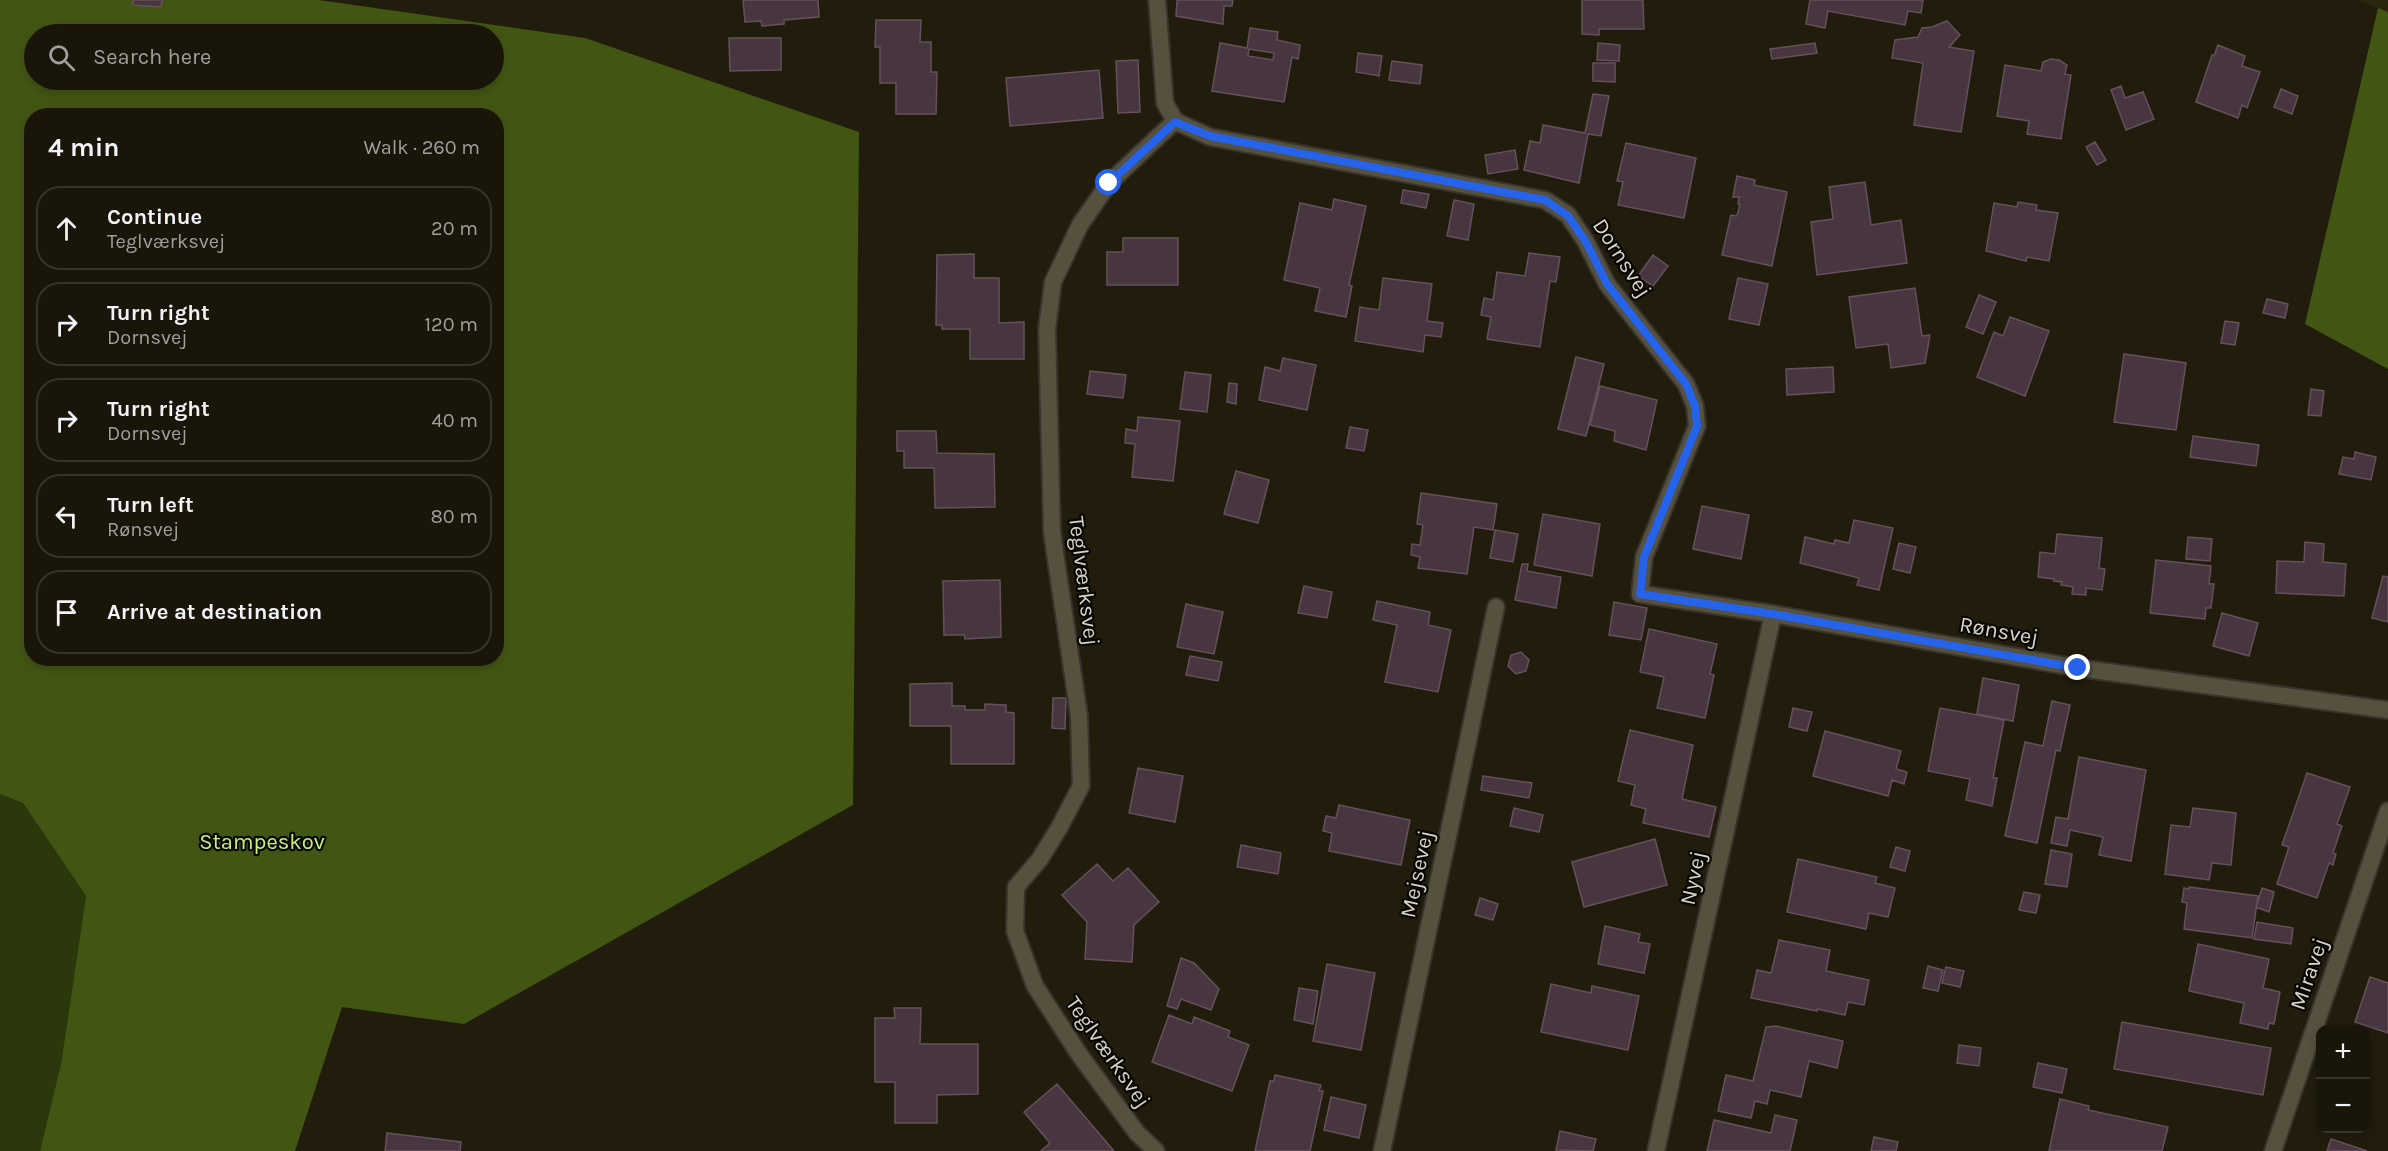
<!DOCTYPE html>
<meta charset="utf-8">
<style>
body{margin:0;font-family:Karla,sans-serif;background:#221e12;color:#f1f3f6}
.controls{position:absolute;right:18px;bottom:18px;display:grid;overflow:hidden;border-radius:12px;box-shadow:0 3px 9px #0003}
.controls button{width:54px;height:54px;display:grid;place-items:center;padding:0;border:0;border-bottom:2px solid #37342a;background:#191509;color:#f1f3f6;font:30px sans-serif}
.stop{position:absolute;width:18px;height:18px;margin:-14px;border:4px solid #2563eb;border-radius:50%;background:#fff}
.stop.end{background:#2563eb;border-color:#fff;box-shadow:0 2px 6px #0008}
.list{margin:0;padding:0;list-style:none}
h2{display:flex;justify-content:space-between;align-items:center;height:78px;margin:0;padding:0 24px;font-size:26px}
h2 small{font-size:20px;font-weight:400;color:#9f9f9c}
.list li{display:grid;grid-template-columns:39px 1fr auto;gap:18px;align-items:center;box-sizing:border-box;height:84px;margin:0 12px 12px;padding:0 12px;border:2px solid #37342a;border-radius:24px}
.list b{display:block;font-size:22px;white-space:nowrap}
.list p{margin:0;font-size:20px;white-space:nowrap;color:#9f9f9c}
.list em{font-size:20px;font-style:normal;color:#9f9f9c}
.icon{flex:none;width:33px;height:33px;fill:none;stroke:currentColor;stroke-width:2;stroke-linecap:round;stroke-linejoin:round}
.map{position:relative;flex:none;width:2388px;height:1151px;overflow:hidden}
.search{position:absolute;background:#191509;box-shadow:0 3px 9px #0003;left:24px;top:24px;width:480px;height:66px;display:flex;align-items:center;gap:15px;box-sizing:border-box;padding:0 21px;border-radius:33px;color:#9f9f9c;font-size:22px}
.panel{position:absolute;background:#191509;box-shadow:0 3px 9px #0003;left:24px;top:108px;width:480px;height:558px;border-radius:24px}
.map>svg:first-child{display:block}
</style>
<div class="map">
<svg width="2388" height="1151" viewBox="0 0 2388 1151">
<rect width="100%" height="100%" fill="#211c0c"/>
<path fill="#2c250d" d="M2357,0H2388V12L2378,8Z"/>
<path fill="#2a380b" d="M0,794L23,803L86,896L61,1064L40,1151H0Z"/>
<path fill="#425614" fill-rule="evenodd" d="M0,0H319L585,38L859,132L853,805L464,1024L342,1007L295,1151H40L61,1064L86,896L23,803L0,794ZM34,34H494V80H34ZM32,116H496V658H32Z
M2378,8L2388,12V369L2305,324Z"/>
<path fill="#47353f" stroke="#64515b" stroke-width="1.5" fill-rule="evenodd" d="M133,0H162L161,7L133,5Z
M743,0H818L819,17L784,20V24L762,26L761,21L745,22Z
M1177,0H1233L1232,6H1224L1223,24L1176,16Z
M1582,0H1643L1644,29H1599V35L1582,34Z
M1810,0H1923L1921,13L1908,11L1905,25L1828,11L1825,28L1806,24Z
M876,20H921L920,42H931V72H937L936,114H896V83H880V47H875Z
M1947,21L1960,35L1949,47L1974,51L1961,132L1914,125L1923,63L1892,58L1895,40L1918,37L1922,28L1932,27Z
M1250,28L1278,32L1277,40L1300,45L1298,59L1292,57L1284,102L1212,91L1220,43L1247,48ZM1249,49L1274,53L1273,60L1248,56Z
M729,38H781V70L730,71Z
M1598,43L1620,45L1619,61L1597,60Z
M1815,43L1817,53L1772,59L1770,49Z
M2218,45L2245,56L2242,66L2260,72L2247,108L2242,105L2238,118L2196,102L2212,55L2214,56Z
M1358,53L1382,56L1379,76L1356,72Z
M2051,59L2059,60L2067,65L2065,74L2071,75L2061,139L2027,134L2029,121L1997,116L2005,65L2041,71L2043,62Z
M1138,60L1140,112L1118,113L1116,61Z
M1392,61L1422,65L1420,84L1389,80Z
M1593,63H1615V82L1593,81Z
M1099,70L1103,118L1010,126L1006,78Z
M2121,86L2125,98L2143,92L2154,119L2126,130L2111,90Z
M2281,89L2298,96L2292,114L2274,107Z
M1593,94L1609,96L1601,136L1588,134L1579,183L1524,170L1530,141L1540,143L1543,125L1585,133Z
M2095,142L2106,160L2097,165L2086,147Z
M1626,143L1696,158L1684,218L1618,205L1623,182L1617,181Z
M1515,150L1518,169L1488,174L1485,155Z
M1737,176L1755,180L1754,185L1787,192L1772,266L1722,255L1731,215L1737,216L1740,204H1738L1739,197H1733Z
M1865,182L1871,225L1901,220L1907,263L1817,275L1811,222L1833,219L1829,187Z
M1403,190L1429,194L1426,208L1401,203Z
M1334,199L1366,206L1349,285L1352,286L1346,317L1315,311L1320,288L1284,280L1300,203L1332,210Z
M1454,200L1474,204L1468,240L1447,236Z
M2018,202L2037,205L2036,210L2058,213L2049,261L2027,257L2026,261L1986,251L1994,203L2017,207Z
M1123,238H1178V285H1107V252H1123Z
M1529,253L1560,257L1556,282L1550,281L1540,347L1487,339L1491,317L1481,315L1484,298L1493,300L1497,272L1525,276Z
M974,254V278H999V323L1024,322V359H970V329H942V325H936L937,255Z
M1653,255L1668,266L1653,286L1638,276Z
M1383,278L1432,284L1427,321L1443,323L1441,337L1425,335L1423,352L1355,341L1360,307L1379,310Z
M1738,278L1768,284L1759,325L1729,319Z
M1915,288L1922,336L1930,335L1925,363L1891,368L1888,344L1856,348L1849,297Z
M1979,295L1996,302L1983,334L1966,327Z
M2267,299L2288,304L2285,318L2263,313Z
M2010,317L2049,331L2025,396L1977,377L1994,332L2003,336Z
M2225,321L2239,323L2235,345L2221,343Z
M2124,354L2186,363L2176,430L2114,422Z
M1576,357L1604,364L1586,436L1558,429Z
M1283,358L1316,365L1307,410L1259,400L1265,367L1280,371Z
M1833,367L1834,392L1787,395L1786,369Z
M1090,371L1126,375L1123,398L1087,394Z
M1185,372L1211,375L1207,412L1180,409Z
M1229,383L1237,384L1236,404L1227,402Z
M1600,386L1657,400L1646,450L1614,441L1615,431L1590,425Z
M2311,389L2324,391L2321,416L2308,415Z
M1138,417L1180,421L1173,481L1132,477L1135,444L1125,443L1126,429L1137,431Z
M1350,427L1368,430L1364,451L1346,448Z
M897,431H936L937,453L994,454L995,507L935,508L934,468H904V451H897Z
M2193,436L2259,445L2256,466L2190,457Z
M2355,452L2376,457L2371,480L2339,474L2343,457L2354,459Z
M1236,471L1269,480L1258,523L1224,514Z
M1421,493L1497,504L1493,530L1474,527L1467,574L1418,568L1420,557L1411,555L1412,544L1420,545L1423,525L1417,524Z
M1702,506L1749,515L1741,559L1693,549Z
M1543,514L1600,524L1592,576L1534,565Z
M1854,520L1893,528L1879,590L1857,585L1859,578L1800,563L1805,537L1834,544L1835,540L1849,543Z
M1495,530L1518,534L1513,562L1490,558Z
M2057,534L2102,538L2099,568L2105,569L2102,590L2086,588V595L2072,594L2073,587L2061,585L2062,582L2054,581V579L2038,577L2040,552L2055,554Z
M2188,537L2212,539L2210,561L2186,559Z
M2305,542L2324,544L2323,562L2346,564L2344,596L2276,593L2277,561L2304,562Z
M1899,543L1916,547L1910,573L1893,569Z
M2156,560L2211,566L2209,584H2214L2211,608H2206L2205,619L2150,613Z
M1522,564H1528L1527,571L1561,577L1556,608L1515,600Z
M2383,576L2388,577V622L2372,618Z
M1000,580L1001,637L965,639L964,635H944L943,581Z
M1304,586L1332,592L1327,618L1298,613Z
M1377,601L1430,612L1428,625L1451,630L1438,692L1385,682L1397,625L1373,620Z
M1614,602L1647,608L1641,640L1609,635Z
M1186,604L1223,612L1214,654L1177,647Z
M2222,613L2258,623L2249,656L2213,646Z
M1649,629L1717,644L1710,674L1714,675L1705,718L1657,708L1664,677L1640,672Z
M1521,652L1529,660L1526,671L1516,674L1508,666L1511,655Z
M1190,656L1222,662L1218,681L1186,675Z
M1983,678L2019,685L2013,721L1977,714Z
M952,683V706H965V710H985V704L1006,705V712L1014,713V764H951V726H910V684Z
M1053,698H1066L1065,729L1052,728Z
M2052,701L2070,705L2060,751L2056,750L2037,843L2005,836L2025,742L2043,746Z
M1793,708L1812,712L1807,731L1789,727Z
M1940,708L2004,720L1993,778H1997L1992,806L1966,800L1970,779L1928,771Z
M1630,730L1693,745L1682,799L1716,807L1709,837L1643,823L1646,809L1631,805L1635,785L1618,781Z
M1825,731L1901,751L1896,769L1907,772L1904,784L1892,780L1888,796L1813,776Z
M2079,757L2146,770L2131,861L2099,855L2103,837L2070,830L2067,846L2051,843L2056,817L2068,819Z
M1138,768L1183,776L1175,822L1129,813Z
M2307,773L2350,787L2337,824L2342,826L2333,853L2336,854L2333,865L2329,863L2317,898L2277,884L2289,847L2282,845Z
M1483,776L1532,783L1529,798L1481,790Z
M1339,805L1410,820L1401,865L1329,851L1332,833L1323,831L1326,816L1336,818Z
M1514,808L1543,815L1539,832L1510,826Z
M2193,808L2236,813L2231,865L2212,863L2209,880L2165,874L2171,825L2190,827Z
M1655,839L1667,885L1584,907L1572,862Z
M1241,845L1281,853L1278,874L1237,867Z
M1896,847L1910,851L1905,871L1890,867Z
M2051,850L2072,854L2067,887L2045,884Z
M1798,859L1877,877L1875,883L1895,888L1888,917L1869,913L1866,929L1787,912Z
M1097,864L1113,881L1128,868L1159,902L1134,925L1132,962L1085,959L1087,922L1062,895Z
M2189,887L2258,896L2252,938L2184,929L2187,903L2182,902L2184,888L2189,889Z
M2262,888L2274,892L2269,912L2256,907Z
M2024,892L2040,895L2036,913L2019,910Z
M1480,898L1498,904L1493,920L1475,915Z
M2257,922L2293,928L2291,944L2254,939Z
M1605,926L1640,934L1638,942L1650,944L1644,973L1598,964Z
M1779,940L1830,950L1826,971L1869,980L1864,1005L1848,1002L1845,1015L1817,1009V1011L1751,998L1757,970L1771,973Z
M2198,944L2269,959L2263,988L2280,992L2274,1024L2269,1023L2268,1029L2240,1023L2244,1003L2189,991Z
M1181,958L1194,963L1219,989L1211,1010L1181,999L1177,1009L1167,1006Z
M1327,964L1375,973L1361,1050L1313,1041Z
M1928,966L1943,970L1938,991L1923,988Z
M1946,967L1964,971L1960,987L1942,983Z
M2370,977L2388,983V1033L2355,1022Z
M1551,984L1591,993L1592,986L1639,996L1628,1050L1541,1032Z
M1299,988L1318,991L1313,1024L1294,1020Z
M894,1008H921L920,1044H978V1094L937,1095V1123H895V1082H875V1018H895Z
M1169,1015L1192,1024L1194,1017L1230,1031L1228,1037L1249,1045L1232,1091L1152,1062Z
M2122,1022L2271,1048L2263,1095L2114,1069Z
M1776,1026L1843,1041L1837,1068L1809,1061L1801,1097L1770,1090L1767,1104L1755,1101L1751,1118L1718,1111L1726,1075L1753,1081L1766,1027Z
M1959,1045L1981,1048L1979,1066L1957,1063Z
M2038,1063L2067,1069L2062,1093L2033,1087Z
M1275,1075L1321,1085L1319,1091H1323L1310,1151H1255L1270,1081H1274Z
M1057,1084L1114,1151H1041L1050,1143L1024,1112Z
M1331,1097L1366,1105L1359,1138L1324,1130Z
M2060,1099L2089,1106L2088,1110L2168,1127L2162,1151H2049Z
M1775,1115L1797,1120L1790,1151H1707L1714,1120L1771,1133Z
M1560,1131L1596,1139L1593,1151L1556,1150Z
M387,1133L461,1142L460,1151H385Z
M1874,1137L1898,1142L1896,1151H1871Z
M2331,1139L2367,1151H2327Z"/>
<g fill="none" stroke-linecap="round" stroke-linejoin="round">
<g stroke="#38342c" stroke-width="20">
<path id="minor" d="M1157,0L1165,103L1175,121
M1175,121L1210,137L1545,200L1568,215L1586,242L1607,284L1686,384L1695,406L1697,426L1644,557L1640,594L1773,614L2078,668L2388,710
M1156,1151L1137,1133L1079,1054L1035,986L1015,931L1016,887L1040,859L1059,828L1081,786L1079,716L1052,532L1047,329L1053,282L1080,225L1109,183L1175,121
M1382,1151L1496,607
M1656,1151L1773,614
M2273,1151L2388,811"/>
</g>
<use href="#minor" stroke="#56513f" stroke-width="16"/>
</g>
<g fill="none" stroke-linecap="round" stroke-linejoin="round">
<path stroke="#2563eb" stroke-width="8" d="M1109,183L1175,122L1210,136L1545,200L1568,216L1586,242L1607,284L1686,384L1695,406L1697,426L1644,557L1640,594L1773,614L2078,668"/>
</g>
<g text-anchor="middle" dominant-baseline="central" stroke-width="4.5" stroke-linejoin="round" paint-order="stroke">
<g font-size="22" fill="#d7d4ca" stroke="#090703">
<text transform="translate(1622 258) rotate(57)">Dornsvej</text>
<text transform="translate(1084 581) rotate(83)">Teglværksvej</text>
<text transform="translate(1999 631) rotate(10)">Rønsvej</text>
<text transform="translate(1417 874) rotate(-78)">Mejsevej</text>
<text transform="translate(1693 878) rotate(-78)">Nyvej</text>
<text transform="translate(2309 974) rotate(-71)">Miravej</text>
<text transform="translate(1108 1052) rotate(55)">Teglværksvej</text>
</g>
<g font-size="22" fill="#c8ef7f" stroke="#090703">
<text x="262" y="842">Stampeskov</text>
</g>
</g>
</svg>
<div class="controls">
<button>+</button>
<button>−</button>
</div>
<div class="stop" style="left:1109px;top:183px"></div>
<div class="stop end" style="left:2078px;top:668px"></div>
<div class="search"><svg class="icon" aria-label="search" viewBox="0 0 24 24"><circle cx="10" cy="10" r="6"/><path d="M15 15l6 6"/></svg>Search here</div>
<section class="panel">
<h2>4 min<small>Walk · 260 m</small></h2>
<ul class="list">
<li><svg class="icon" aria-label="ahead" viewBox="0 0 24 24"><path d="M12 20V5M6 11l6-6 6 6"/></svg><div><b>Continue</b><p>Teglværksvej</p></div><em>20 m</em></li>
<li><svg class="icon" aria-label="right" viewBox="0 0 24 24"><path d="M7 20v-9h11M14 6l5 5-5 5"/></svg><div><b>Turn right</b><p>Dornsvej</p></div><em>120 m</em></li>
<li><svg class="icon" aria-label="right" viewBox="0 0 24 24"><path d="M7 20v-9h11M14 6l5 5-5 5"/></svg><div><b>Turn right</b><p>Dornsvej</p></div><em>40 m</em></li>
<li><svg class="icon" aria-label="left" viewBox="0 0 24 24"><path d="M17 20v-9H6M10 6l-5 5 5 5"/></svg><div><b>Turn left</b><p>Rønsvej</p></div><em>80 m</em></li>
<li><svg class="icon" aria-label="arrive" viewBox="0 0 24 24"><path d="M6 21V4h12l-3 4 3 4H6"/></svg><div><b>Arrive at destination</b></div></li>
</ul>
</section>
</div>
